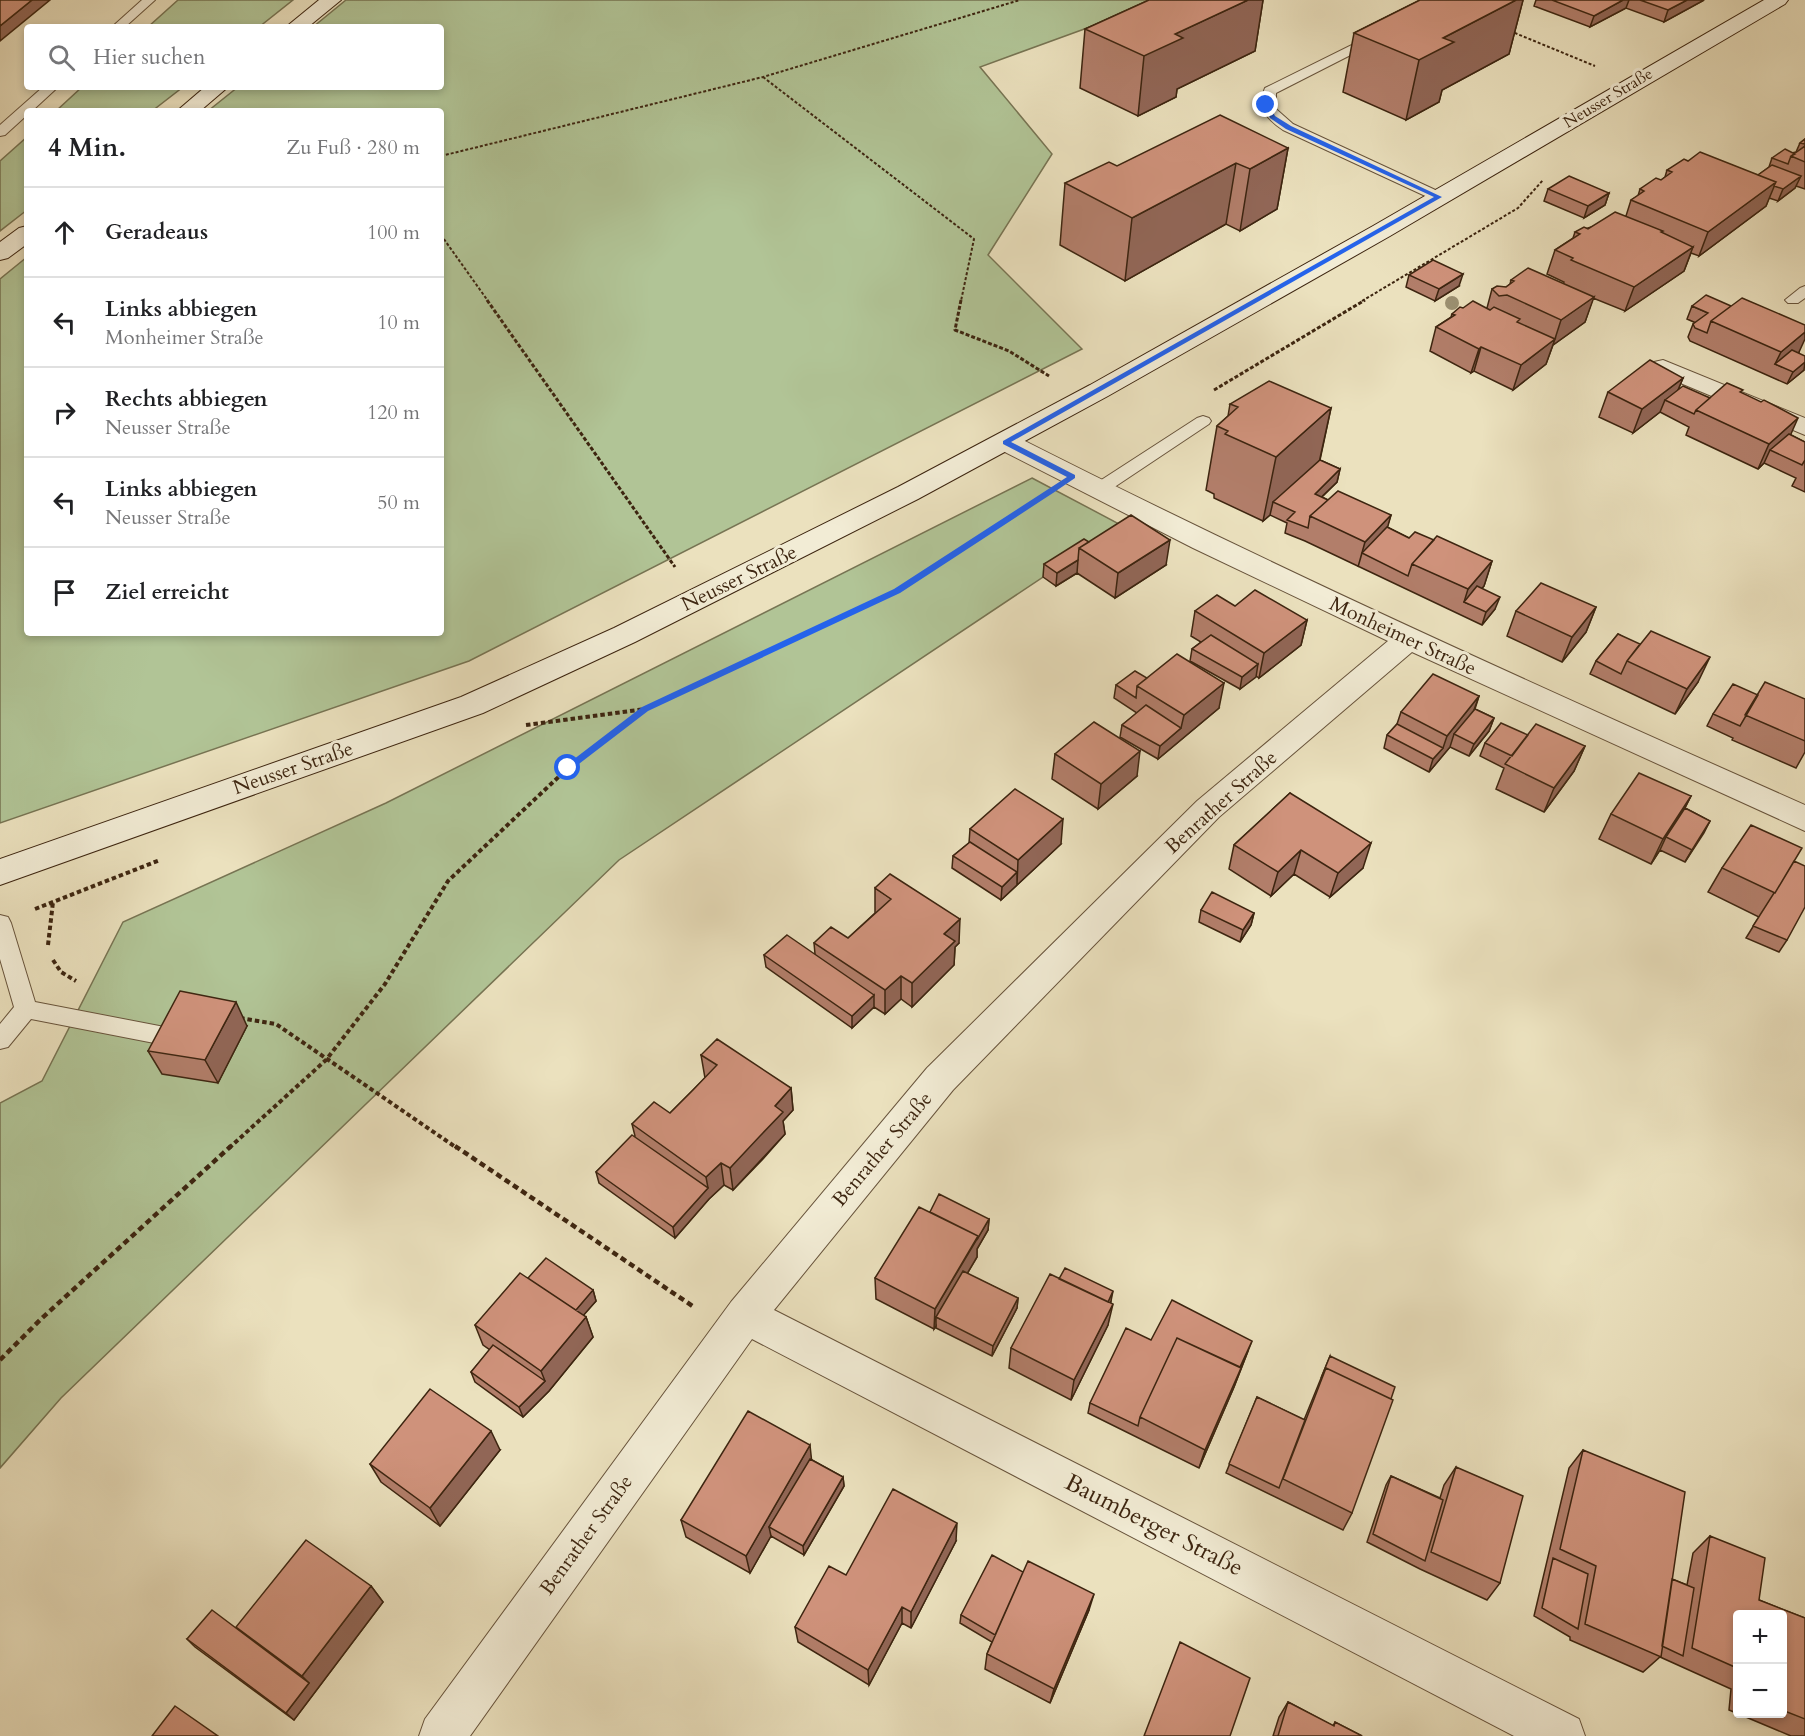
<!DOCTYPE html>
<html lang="de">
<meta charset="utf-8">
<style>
body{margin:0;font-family:Cardo,serif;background:#f6f6f6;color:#202124}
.controls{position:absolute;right:18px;bottom:18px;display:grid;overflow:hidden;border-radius:6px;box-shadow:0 3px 9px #0003}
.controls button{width:54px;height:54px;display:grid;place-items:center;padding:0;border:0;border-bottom:2px solid #e0e0e0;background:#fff;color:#202124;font:30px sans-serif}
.stop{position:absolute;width:18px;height:18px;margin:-14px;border:4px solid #2563eb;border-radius:50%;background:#fff}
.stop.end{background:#2563eb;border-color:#fff;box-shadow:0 2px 6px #0008}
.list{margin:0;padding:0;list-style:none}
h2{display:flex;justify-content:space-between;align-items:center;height:78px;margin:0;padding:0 24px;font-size:26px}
h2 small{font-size:20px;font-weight:400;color:#757577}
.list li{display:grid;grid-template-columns:39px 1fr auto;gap:18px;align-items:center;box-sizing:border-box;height:90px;padding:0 24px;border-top:2px solid #e0e0e0}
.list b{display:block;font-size:22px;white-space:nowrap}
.list p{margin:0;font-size:20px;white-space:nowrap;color:#757577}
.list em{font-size:20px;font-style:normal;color:#757577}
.icon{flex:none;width:33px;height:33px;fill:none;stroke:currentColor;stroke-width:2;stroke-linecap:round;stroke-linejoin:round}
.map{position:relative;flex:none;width:1805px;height:1736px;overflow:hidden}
.search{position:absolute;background:#fff;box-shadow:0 3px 9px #0003;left:24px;top:24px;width:420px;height:66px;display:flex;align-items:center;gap:15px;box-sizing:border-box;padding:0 21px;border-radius:6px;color:#757577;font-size:22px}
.panel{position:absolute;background:#fff;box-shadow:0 3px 9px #0003;left:24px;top:108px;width:420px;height:528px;border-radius:6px}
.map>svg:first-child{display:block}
</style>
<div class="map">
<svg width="1805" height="1736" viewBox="0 0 1805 1736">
<rect width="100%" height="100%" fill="#ebe1be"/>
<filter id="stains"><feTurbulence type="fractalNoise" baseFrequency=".00333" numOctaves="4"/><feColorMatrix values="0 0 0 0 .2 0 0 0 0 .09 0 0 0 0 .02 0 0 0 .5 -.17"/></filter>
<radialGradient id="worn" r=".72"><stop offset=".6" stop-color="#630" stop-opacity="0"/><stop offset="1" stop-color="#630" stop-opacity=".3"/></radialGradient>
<path fill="#b1c496" stroke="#777453" stroke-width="1.5" d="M178,0H293L259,27H148Z
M346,0H1164L980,67L1052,154L988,255L1082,349L469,661L0,823V279L27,257V633H441V111H208L238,87H441V27H313Z
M82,87H183L152,111H56Z
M27,137V210L0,231V161Z
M1032,478L1121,525L619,860L61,1398L0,1468V1103L42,1081L123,922L386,803Z"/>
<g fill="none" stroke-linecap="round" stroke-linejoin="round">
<g stroke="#68543c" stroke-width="2">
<path id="service" d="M142,0H155L125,27H112Z
M1376,33L1382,37L1380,40L1276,93V109L1293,124L1444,194L1446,197L1444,200H1434L1283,130C1268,120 1256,108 1265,88Z
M43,87H58L32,111H27V115L5,135L0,136V125Z
M1805,286V298L1798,303H1788L1785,300L1800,288Z
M1203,416L1209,418L1211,421L1209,424L1104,494H1092L1089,490L1092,486L1197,418Z
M0,915L8,917L11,923L35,1002L180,1030L188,1032L191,1039L188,1046L180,1048L31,1019L8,1047L0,1049V1024L14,1007L0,959Z"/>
</g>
<g stroke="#68543c" stroke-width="2">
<path id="minor" d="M1663,360L1805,418V435L1654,372L1651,367L1654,362Z
M1006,434L1015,436C1275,568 1539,687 1805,805V831L1412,652L1219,817L953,1090L774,1310L1579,1719L1585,1736H1514L752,1339L470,1736H419L425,1719L731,1302L927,1068L1197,801L1388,641L1193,548L997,448L993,442L997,436Z"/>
</g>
<g stroke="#3d2510" stroke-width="2">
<path id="secondary" d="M319,0H341L308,27H286Z
M1764,0H1788L1785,4L1390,236L1108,396L918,499L635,642L483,713L0,885V859L461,697L614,628L898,487L1090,385L1373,226Z
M205,87H228L200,111H177Z
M27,226V244L8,258L0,260V242L19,228Z"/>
</g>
<path stroke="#3d2510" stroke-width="2" stroke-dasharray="3 2" stroke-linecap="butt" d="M1510,31L1595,66
M763,77L974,239L961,301
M441,156L763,77L1020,0
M441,235L488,301
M1362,301L1518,208L1543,180"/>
<path stroke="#3d2510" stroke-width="3" stroke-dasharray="4 2" stroke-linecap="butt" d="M487,300L675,567
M961,300L955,330L1009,351L1049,376
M1214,390L1365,300
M713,677L897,591L1037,500"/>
<path stroke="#3d2510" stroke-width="4" stroke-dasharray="4.5 3" stroke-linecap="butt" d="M526,725L645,709L716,676
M35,909L160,860
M48,945L53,902
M53,960L61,972L76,981
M240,1018L276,1024L457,1148
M229,1148L326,1060L385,984L448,881L568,768L644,709"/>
<path stroke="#3d2510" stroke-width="4.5" stroke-dasharray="6 4" stroke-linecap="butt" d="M455,1146L694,1307
M0,1360L41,1319L231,1146"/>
<use href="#service" fill="#f2ecd5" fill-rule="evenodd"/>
<use href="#minor" fill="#f2ecd5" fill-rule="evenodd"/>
<use href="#secondary" fill="#f2ecd5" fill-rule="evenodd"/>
</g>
<circle fill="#9b9071" cx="1452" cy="303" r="7"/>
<path fill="#b27e6a" stroke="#3d2510" stroke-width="1.5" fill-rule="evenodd" d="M1149,0H1263L1255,51L1177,89L1176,97L1138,116L1080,88L1085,29Z
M1420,0H1523L1509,54L1442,90L1439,102L1406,120L1343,92L1354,33Z
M1536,0H1704L1664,22L1626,8L1590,27L1534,6Z
M1805,139V189L1796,186L1795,188L1778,201L1769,198L1766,206L1699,256L1691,253L1684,271L1625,311L1593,298L1585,322L1553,345L1546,364L1513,390L1474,371L1471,373L1430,351L1436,327L1451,317L1452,314L1463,308H1487L1492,289L1506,287L1510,284L1511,280L1563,284L1564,282L1547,274L1555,250L1573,238L1575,232L1626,216L1631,200L1638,196L1640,189L1661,180L1665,177L1667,170L1688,161L1758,175L1769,167L1772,158L1796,152L1800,143Z
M1288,148L1277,209L1240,231L1226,224L1125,281L1060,245L1065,183L1117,166Z
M1548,189L1609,193L1605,205L1584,218L1544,201Z
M1409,275L1459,286L1435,301L1406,287Z
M1692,306L1799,352V353L1804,370L1787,384L1690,341L1688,337L1693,324L1696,323L1687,319Z
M1683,378L1678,390L1710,398L1741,393L1791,435L1805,442V492L1792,486L1796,478L1764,463L1758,469L1686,435L1689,427L1660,412L1633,433L1599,417L1608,392Z
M1230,404L1331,408L1320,460L1340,469L1337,482L1322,497L1328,500L1391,515L1387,527L1409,538L1434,540L1492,561L1484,586L1482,588L1495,609L1482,625L1305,541L1285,533L1287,523L1270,515L1263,521L1214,498V494L1206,490L1217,426L1228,416Z
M1089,542L1166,565L1115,598L1077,573L1056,586L1043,577L1044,564Z
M1235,606L1307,620L1301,645L1259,678L1256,676L1240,689L1190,661L1192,649L1201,642L1191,636L1195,611Z
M1596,607L1586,632L1562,662L1507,636L1516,611Z
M1618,634L1698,682L1675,714L1590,674L1596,661Z
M1147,678L1219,708L1158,759L1120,737L1122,725L1137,713L1114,698L1116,685Z
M1758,695L1805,699V752L1796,768L1732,740L1733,738L1707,726L1713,714Z
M1479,696L1475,709L1494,718L1489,731L1469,756L1450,747L1429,772L1384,748L1387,735L1397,724L1401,712Z
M1528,735L1585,746L1574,771L1544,812L1496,789L1504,768L1480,756L1485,743Z
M1055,754L1137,776L1098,809L1052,779Z
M1290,793L1363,868L1330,897L1294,874L1271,896L1229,869L1234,845Z
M1691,796L1685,808L1710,821L1685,862L1660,850L1651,864L1599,839L1611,814Z
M970,829L1061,844L1001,900L952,868L953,856L969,843Z
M1794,861L1787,940L1779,952L1746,938L1759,917L1708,892L1722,868Z
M875,888L959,943L955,947L954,965L912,1007L901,999L885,1014L874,1007L852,1028L766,967L764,955L815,954L814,943L848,938L875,913Z
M1201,910L1254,913L1251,925L1240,942L1199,922Z
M247,1026L218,1083L162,1074L148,1051Z
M701,1055L791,1088L793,1110L783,1121L785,1134L763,1159L733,1190L724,1185L709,1199L675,1238L599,1183L596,1172L635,1136L632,1124L670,1113L705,1078Z
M989,1219L988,1230L977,1249V1257L967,1274L1018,1298L1017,1308L992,1356L936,1328V1326L934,1329L876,1299L875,1278Z
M528,1278L593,1290L596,1301L583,1315L586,1317L593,1337L549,1391L523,1417L475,1382L471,1372L490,1350L483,1345L475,1325Z
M1111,1301L1108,1325L1071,1400L1009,1368L1011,1348Z
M1151,1340L1248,1351L1234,1387L1199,1468L1088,1413L1090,1403Z
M1330,1356L1352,1513L1343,1530L1226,1473L1257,1397L1304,1420Z
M500,1450L440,1526L381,1482L370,1464Z
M1583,1450L1672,1579L1687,1585L1693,1553L1710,1536L1759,1600L1805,1618V1736H1791L1729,1710L1731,1689L1660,1657L1643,1672L1570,1640V1637L1534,1616L1569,1468ZM1737,1614H1782V1713H1737Z
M812,1460L843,1477L844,1486L804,1555L771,1536L750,1573L686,1537L681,1520Z
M1456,1467L1500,1583L1487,1600L1420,1569L1367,1542L1386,1485L1391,1476L1440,1498L1444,1485Z
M956,1541L911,1628L902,1623L869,1685L798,1642L795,1627L846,1575Z
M371,1586L383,1602L294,1720L195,1647L187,1639L239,1630Z
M1089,1610L1050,1703L985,1669L987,1654L992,1642L960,1623L961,1615Z
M1288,1702L1333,1726L1335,1722L1362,1736H1273L1279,1717Z"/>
<path fill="#916656" stroke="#3d2510" stroke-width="1.5" d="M32,0H50L0,41V26Z
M1248,0H1263L1255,51L1177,89L1176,97L1138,116L1144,56L1175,34Z
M1516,0H1523L1509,54L1442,90L1439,102L1406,120L1419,60L1443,38Z
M1623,0H1629L1626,8L1590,27L1594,16Z
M1687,0H1704L1664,22L1668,10Z
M1288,148L1277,209L1240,231L1250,169Z
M1236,163L1226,224L1125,281L1132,218Z
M1801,176L1795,188L1778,201L1783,189Z
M1776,182L1766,206L1699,256L1708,232Z
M1609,193L1605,205L1584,218L1588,206Z
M1693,247L1684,271L1625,311L1634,287Z
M1463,274L1459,286L1435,301L1439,289Z
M1594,297L1585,322L1553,345L1561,320Z
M1805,332V339L1799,352L1782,367L1775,364L1781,352Z
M1555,339L1546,364L1513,390L1521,365Z
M1481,347L1474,371L1471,373L1479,349Z
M1805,362L1804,370L1787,384L1793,372Z
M1683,378L1673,402L1665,400L1660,412L1633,433L1642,409Z
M1331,408L1317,472L1273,502L1270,515L1263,521L1276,457Z
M1798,418L1787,443L1770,450L1764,463L1758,469L1769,444Z
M1340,469L1337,482L1312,506L1315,494Z
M1391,515L1384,540L1362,553L1358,567L1365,542Z
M1170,540L1166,565L1115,598L1118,573Z
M1078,560L1077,573L1056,586L1057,573Z
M1492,561L1484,586L1469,604L1464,602L1468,589Z
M1500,597L1495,609L1482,625L1486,612Z
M1596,607L1586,632L1562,662L1572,637Z
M1307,620L1301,645L1259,678L1264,653Z
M1710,657L1698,682L1675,714L1687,689Z
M1258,664L1256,677L1240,689L1242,677Z
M1224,683L1219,708L1158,759L1160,746L1181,728L1184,715Z
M1479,696L1470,721L1454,734L1450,747L1429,772L1433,759L1443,748L1447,736Z
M1494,718L1489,731L1469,756L1474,744Z
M1585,746L1574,771L1544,812L1554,788Z
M1140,751L1137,776L1098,809L1101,784Z
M1691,796L1678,821L1666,837L1660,850L1651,864L1663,839Z
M1063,819L1061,844L1017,885L1018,860Z
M1710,821L1704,833L1685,862L1692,850Z
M1371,843L1363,868L1330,897L1338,873Z
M1301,850L1294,874L1271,896L1278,872Z
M1017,872V885L1001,900L1002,887Z
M1254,913L1251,925L1240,942L1243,930Z
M960,919L959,943L955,947L954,965L912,1007V983L944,934Z
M901,976V999L885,1014V990Z
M874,995V1007L852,1028V1016Z
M236,1002L247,1026L218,1083L205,1060Z
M791,1088L793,1110L783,1121L785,1134L733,1190L730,1168L775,1106Z
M721,1163L724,1185L709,1199L675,1238L673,1227L708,1188L706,1177Z
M989,1219L988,1230L977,1249V1257L940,1319L936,1317V1326L934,1329L935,1309Z
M593,1290L596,1301L575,1325L571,1315Z
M1113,1291L1111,1301L1101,1321L1103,1311Z
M1018,1298L1017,1308L992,1356L993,1346Z
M1113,1304L1108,1325L1071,1400L1074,1380Z
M586,1317L593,1337L549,1391L523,1417L519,1407L545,1381L541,1371Z
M1252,1341L1234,1387L1199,1468L1205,1450Z
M491,1431L500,1450L440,1526L430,1508Z
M810,1445L812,1464L769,1527L771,1536L750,1573L746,1556Z
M843,1477L844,1486L804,1555L803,1546Z
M957,1523L956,1541L911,1628V1612Z
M371,1586L383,1602L294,1720L286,1713L309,1683L302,1676Z
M1094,1594L1089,1610L1050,1703L1054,1689Z
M902,1607V1623L869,1685L868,1670Z"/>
<path fill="#cf927b" stroke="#3d2510" stroke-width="1.5" d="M0,0H32L0,26Z
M1149,0H1248L1175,34L1183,38L1144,56L1085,29Z
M1420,0H1516L1443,38L1454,42L1419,60L1354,33Z
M1552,0H1623L1594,16Z
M1640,0H1687L1668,10Z
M1220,115L1288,148L1250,169L1236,163L1132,218L1065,183L1109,162L1117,166Z
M1805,139V144L1800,143Z
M1805,146V162L1791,156Z
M1785,149L1795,154L1791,156L1788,164L1772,158Z
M1700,152L1776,182L1708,232L1631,200L1644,191L1640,189L1656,178L1661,180L1672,172L1667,170L1684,159L1688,161Z
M1772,165L1801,176L1783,189L1774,186L1776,182L1758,175Z
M1569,176L1609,193L1588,206L1548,189Z
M1615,212L1663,231L1661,232L1693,247L1634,287L1571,260L1573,258L1555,250L1580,234L1575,232L1584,227L1588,229Z
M1433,260L1463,274L1439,289L1409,275Z
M1528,268L1594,297L1561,320L1507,295L1499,296L1492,289L1497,286L1506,287L1514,281L1511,280Z
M1706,295L1731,306L1711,321L1707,333L1695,328L1693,324L1708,313L1692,306Z
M1742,298L1805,325V332L1781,352L1711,321Z
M1473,301L1490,310L1494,307L1520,319L1517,322L1555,339L1521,365L1481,347L1479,349L1436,327L1455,315L1452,314L1460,307L1463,308Z
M1792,350L1805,356V362L1793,372L1775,364Z
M1650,360L1683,378L1642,409L1608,392Z
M1269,381L1331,408L1276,457L1225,434L1228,431L1217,426L1238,407L1230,404Z
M1727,383L1743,390L1740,392L1761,402L1764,400L1798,418L1769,444L1696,410Z
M1683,386L1710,398L1696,410L1694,414L1665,400Z
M1789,434L1805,442V460L1802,465L1770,450Z
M1320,460L1340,469L1315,494L1328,500L1310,516L1308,528L1287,520L1295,512L1273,502Z
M1338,491L1391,515L1365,542L1310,516Z
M1131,515L1170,540L1118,573L1079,548Z
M1387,527L1409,538L1415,532L1434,540L1412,564L1408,576L1362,553Z
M1437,536L1492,561L1468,589L1412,564Z
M1084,539L1089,542L1079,548L1078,560L1057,573L1044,564Z
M1541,583L1596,607L1572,637L1516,611Z
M1477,586L1500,597L1486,612L1464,602Z
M1255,590L1307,620L1264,653L1195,611L1217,595L1235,606Z
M1651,631L1710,657L1687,689L1627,661Z
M1618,634L1640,644L1627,661L1621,674L1596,661Z
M1211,635L1258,664L1242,677L1192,649Z
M1177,654L1224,683L1184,715L1137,686Z
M1135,671L1147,678L1137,686L1136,698L1116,685Z
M1433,674L1479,696L1447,736L1401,712Z
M1765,682L1805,699V741L1745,715Z
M1733,684L1758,695L1740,726L1713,714Z
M1146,705L1181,728L1160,746L1122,725Z
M1475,709L1494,718L1474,744L1454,734Z
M1094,722L1140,751L1101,784L1055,754Z
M1501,723L1528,735L1512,756L1485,743Z
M1397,724L1443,748L1433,759L1387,735Z
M1536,724L1585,746L1554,788L1505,764Z
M1639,773L1691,796L1663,839L1611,814Z
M1015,789L1063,819L1018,860L970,829Z
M1290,793L1371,843L1338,873L1301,850L1278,872L1234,845Z
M1685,808L1710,821L1692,850L1666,837Z
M1751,825L1802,848L1775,893L1722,868Z
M970,842L1017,872L1002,887L953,856Z
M1794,861L1805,866V907L1787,940L1753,926L1774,893H1775Z
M890,874L960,919L944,934L955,941L912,983L901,976L885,990L814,943L831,927L848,938L891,899L875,888Z
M1212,892L1254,913L1243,930L1201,910Z
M787,935L874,995L852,1016L764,955Z
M180,991L236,1002L205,1060L148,1051Z
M717,1039L791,1088L775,1106L783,1112L760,1136L730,1168L721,1163L706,1177L632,1124L654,1102L670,1113L693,1090L717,1065L701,1055Z
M632,1135L708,1188L673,1227L596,1172Z
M939,1194L989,1219L978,1238V1236L930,1212Z
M919,1207L978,1236L935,1309L875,1278Z
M546,1258L593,1290L576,1310L528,1278Z
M1065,1268L1113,1291L1108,1302L1059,1279Z
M963,1271L1018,1298L993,1346L936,1317Z
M520,1273L586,1317L541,1371L475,1325Z
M1050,1274L1113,1304L1074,1380L1011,1348Z
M1172,1300L1252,1341L1240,1367L1177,1338L1140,1417L1138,1426L1090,1403L1126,1328L1151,1340Z
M1177,1338L1241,1368L1205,1450L1140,1417Z
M493,1345L545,1381L519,1407L471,1372Z
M1330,1356L1395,1387L1391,1399L1326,1368L1321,1378Z
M1326,1368L1393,1400L1352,1513L1283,1479Z
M430,1389L491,1431L430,1508L370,1464Z
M1257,1397L1305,1420L1279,1488L1229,1464Z
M748,1411L810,1445L746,1556L681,1520Z
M1583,1450L1685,1492L1661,1657L1585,1624L1596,1566L1560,1549Z
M810,1459L843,1477L803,1546L769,1527Z
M1456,1467L1523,1496L1500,1583L1431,1552Z
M1391,1476L1443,1500L1425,1561L1373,1534Z
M893,1489L957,1523L911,1612L902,1607L868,1670L795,1627L829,1566L846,1575Z
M1710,1536L1765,1558L1759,1600L1805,1618V1719L1782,1710V1614H1737V1668L1692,1648Z
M306,1540L371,1586L302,1676L236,1627Z
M992,1555L1023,1572L995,1635L961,1615Z
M1553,1558L1588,1574L1578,1629L1542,1608Z
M1028,1561L1094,1594L1054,1689L987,1654Z
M1672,1579L1694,1588L1683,1656L1662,1646Z
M212,1610L309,1683L286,1713L187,1639Z
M1180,1642L1250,1678L1230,1736H1144Z
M1288,1702L1334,1726L1335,1722L1362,1736H1278Z
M175,1706L218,1736H152Z"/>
<path fill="#2563eb" d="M1264,104H1269L1275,116L1291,126L1442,197L1011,442L1075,475V478L1053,493L900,593L648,711L571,770H565V766L642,707L894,589L1067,477L1003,444V441L1434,197L1286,129L1270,118Z"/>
<g text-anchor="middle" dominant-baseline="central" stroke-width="6" stroke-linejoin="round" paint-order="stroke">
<g font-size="16" fill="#3d2510" stroke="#f2ecd5">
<text transform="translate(1608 98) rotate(-31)">Neusser Straße</text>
</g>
<g font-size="20" fill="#3d2510" stroke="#f2ecd5">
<text transform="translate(739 578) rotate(-26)">Neusser Straße</text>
<text transform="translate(1403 636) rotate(25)">Monheimer Straße</text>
<text transform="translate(293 768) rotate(-19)">Neusser Straße</text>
<text transform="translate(1221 802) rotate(-42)">Benrather Straße</text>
<text transform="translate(882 1149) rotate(-50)">Benrather Straße</text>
<text transform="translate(586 1535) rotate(-54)">Benrather Straße</text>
</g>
<g font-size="24" fill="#3d2510" stroke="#f2ecd5">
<text transform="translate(1154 1525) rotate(27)">Baumberger Straße</text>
</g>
</g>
<rect width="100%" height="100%" filter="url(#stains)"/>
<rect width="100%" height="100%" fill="url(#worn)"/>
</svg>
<div class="controls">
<button>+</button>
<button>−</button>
</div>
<div class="stop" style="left:568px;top:768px"></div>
<div class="stop end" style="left:1266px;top:105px"></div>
<div class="search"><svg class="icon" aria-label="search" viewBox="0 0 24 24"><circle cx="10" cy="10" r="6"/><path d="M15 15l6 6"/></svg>Hier suchen</div>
<section class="panel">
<h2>4 Min.<small>Zu Fuß · 280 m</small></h2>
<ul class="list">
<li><svg class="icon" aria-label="ahead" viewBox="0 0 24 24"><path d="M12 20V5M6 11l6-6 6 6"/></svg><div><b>Geradeaus</b></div><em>100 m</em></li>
<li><svg class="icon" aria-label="left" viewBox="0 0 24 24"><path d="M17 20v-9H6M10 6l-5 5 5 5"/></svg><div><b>Links abbiegen</b><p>Monheimer Straße</p></div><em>10 m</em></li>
<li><svg class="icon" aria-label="right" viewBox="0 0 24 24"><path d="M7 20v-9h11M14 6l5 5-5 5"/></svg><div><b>Rechts abbiegen</b><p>Neusser Straße</p></div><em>120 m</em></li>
<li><svg class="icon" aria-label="left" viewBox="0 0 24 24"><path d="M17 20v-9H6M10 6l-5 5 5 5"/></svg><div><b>Links abbiegen</b><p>Neusser Straße</p></div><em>50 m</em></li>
<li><svg class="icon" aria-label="arrive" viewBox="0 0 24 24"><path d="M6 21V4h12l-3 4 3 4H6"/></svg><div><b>Ziel erreicht</b></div></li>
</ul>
</section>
</div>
